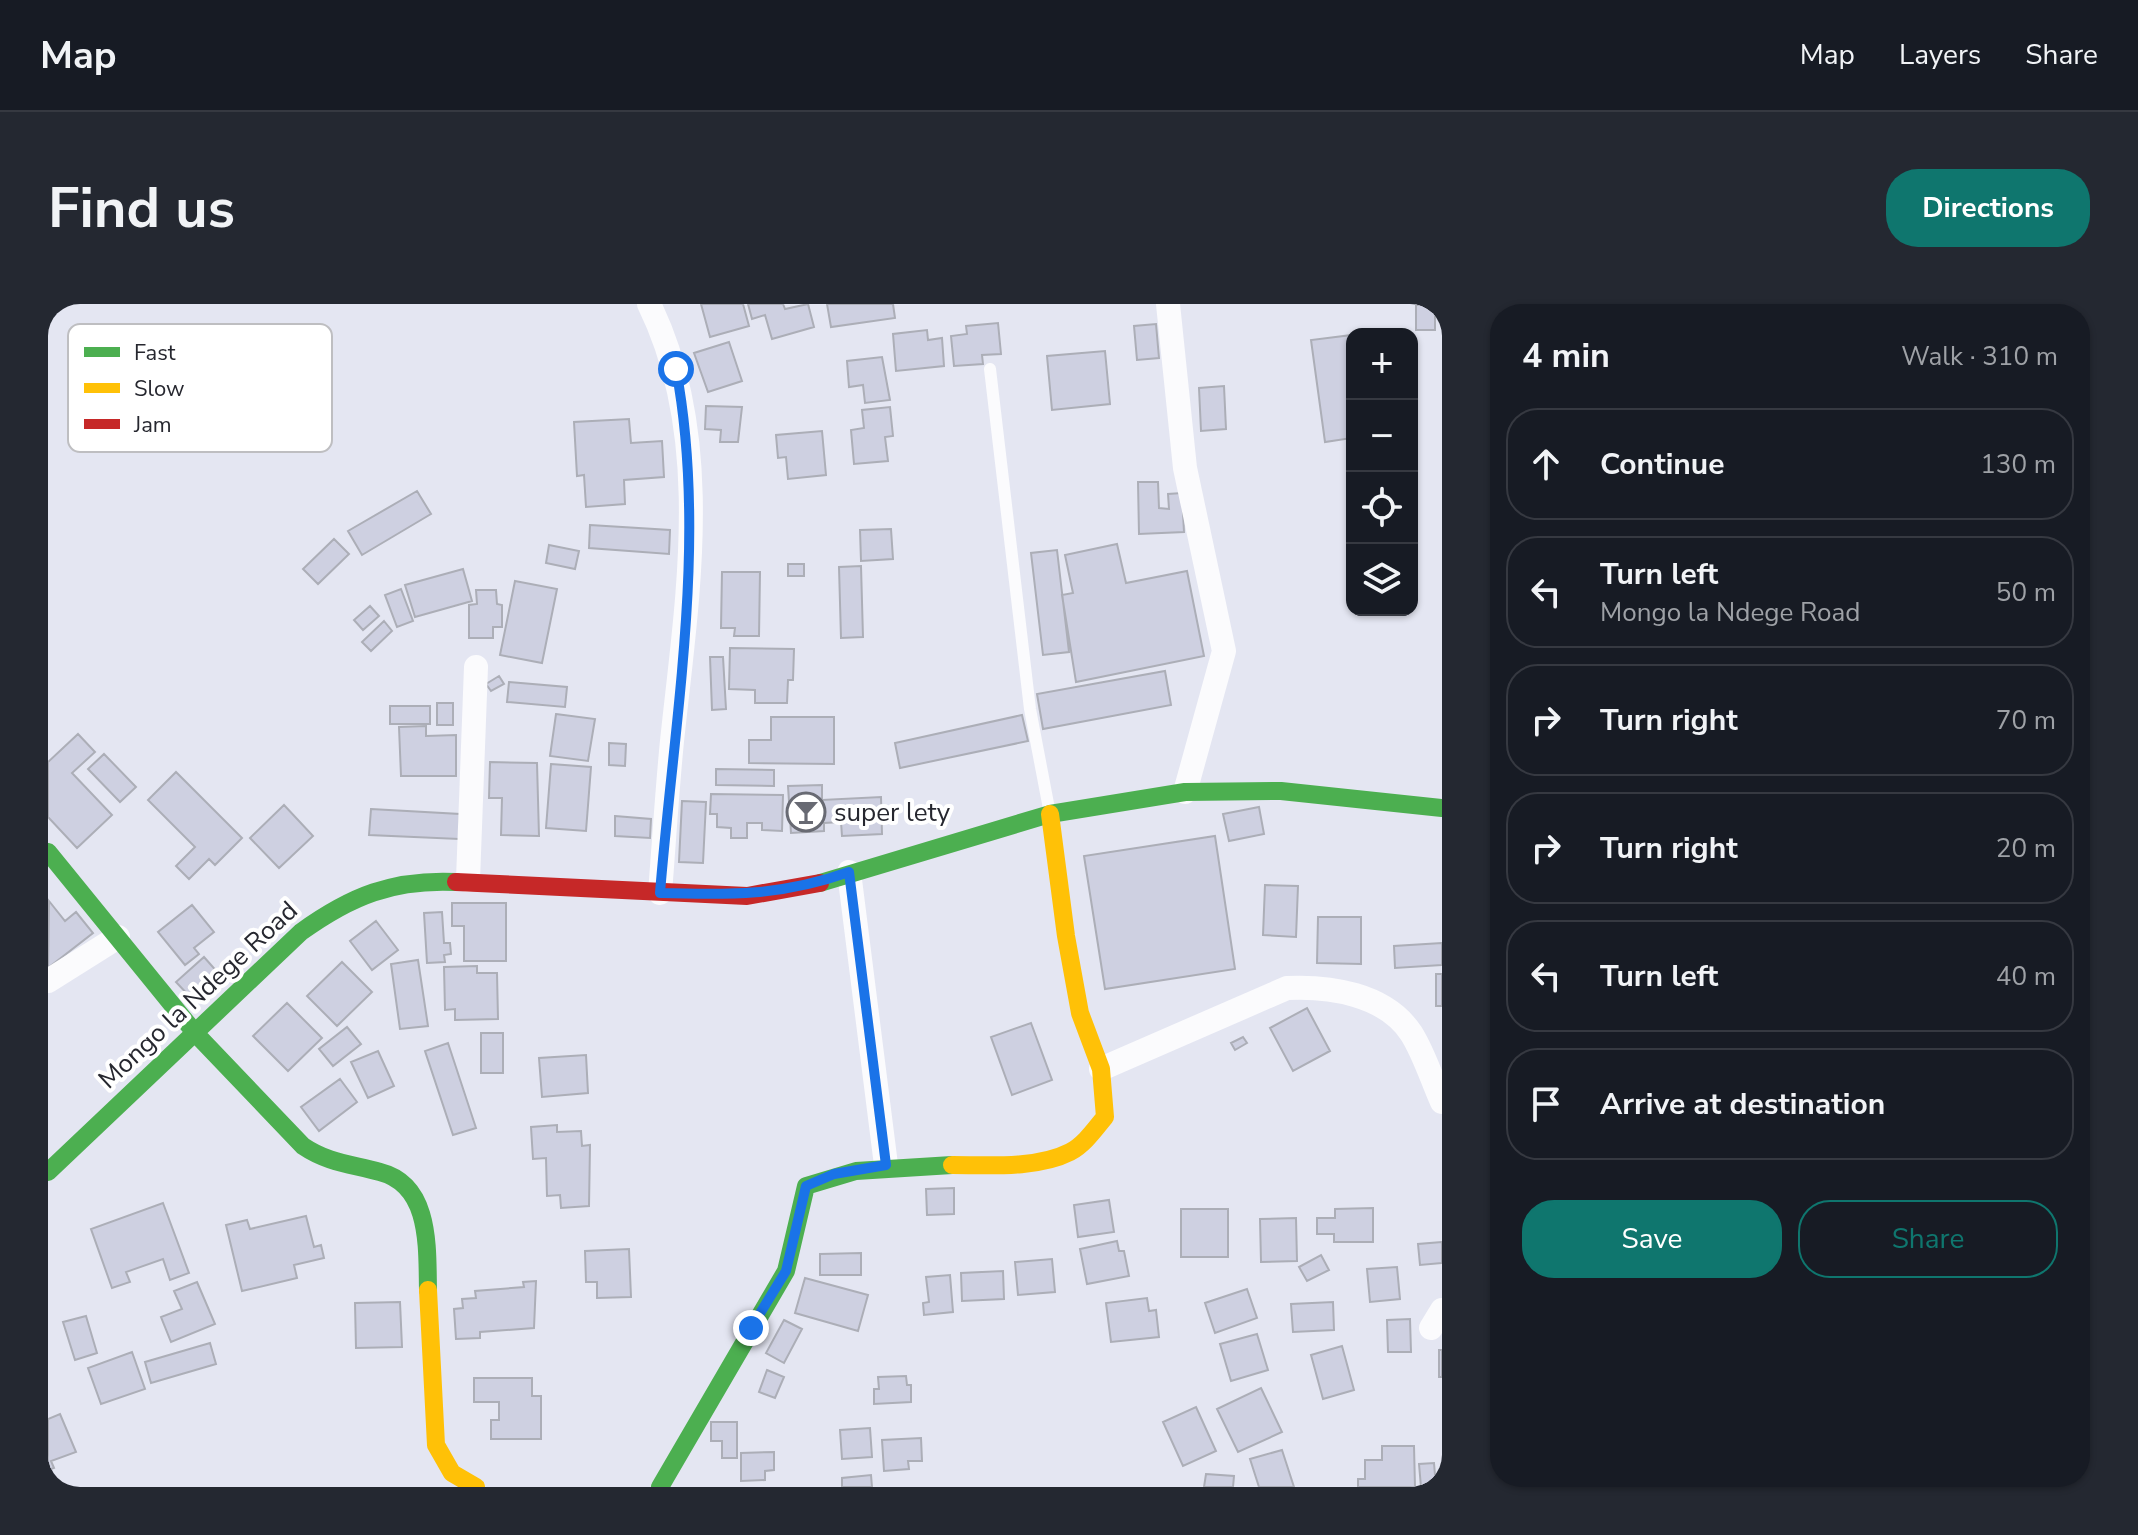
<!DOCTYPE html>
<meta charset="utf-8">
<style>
body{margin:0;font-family:"Nunito Sans",sans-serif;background:#242831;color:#f1f3f6}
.controls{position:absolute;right:24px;top:24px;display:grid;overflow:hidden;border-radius:16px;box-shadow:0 2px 6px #0004}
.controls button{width:72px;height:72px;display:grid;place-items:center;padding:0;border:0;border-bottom:2px solid #363941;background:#171b24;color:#f1f3f6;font:40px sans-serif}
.stop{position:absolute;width:24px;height:24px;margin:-18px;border:6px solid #1a73e8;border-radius:50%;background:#fff}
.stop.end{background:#1a73e8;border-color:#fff;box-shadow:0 2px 8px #0008}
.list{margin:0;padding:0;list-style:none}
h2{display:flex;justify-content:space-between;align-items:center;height:104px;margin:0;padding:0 32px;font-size:34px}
h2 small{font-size:26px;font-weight:400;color:#9ea1a6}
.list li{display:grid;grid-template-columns:52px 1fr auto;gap:24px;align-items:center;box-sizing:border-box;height:112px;margin:0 16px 16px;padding:0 16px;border:2px solid #363941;border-radius:32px}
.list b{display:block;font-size:30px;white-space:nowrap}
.list p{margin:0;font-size:26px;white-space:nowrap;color:#9ea1a6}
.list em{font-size:26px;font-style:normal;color:#9ea1a6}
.actions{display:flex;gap:16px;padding:24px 32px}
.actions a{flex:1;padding:18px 0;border:2px solid #0f766e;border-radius:32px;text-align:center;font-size:28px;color:#0f766e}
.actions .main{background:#0f766e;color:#fff}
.icon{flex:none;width:44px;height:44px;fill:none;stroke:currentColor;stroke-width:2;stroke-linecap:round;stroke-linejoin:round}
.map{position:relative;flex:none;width:1394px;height:1183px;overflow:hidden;border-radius:32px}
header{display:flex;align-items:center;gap:48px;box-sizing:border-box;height:112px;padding:0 40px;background:#171b24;border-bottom:2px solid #363941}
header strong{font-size:38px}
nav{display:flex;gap:44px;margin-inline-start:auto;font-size:28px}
.intro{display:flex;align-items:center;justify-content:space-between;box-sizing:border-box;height:192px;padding:0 48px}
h1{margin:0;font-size:56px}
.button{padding:20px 36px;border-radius:32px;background:#0f766e;color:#fff;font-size:28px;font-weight:700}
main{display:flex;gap:48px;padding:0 48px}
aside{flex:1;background:#171b24;border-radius:32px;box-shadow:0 2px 6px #0004}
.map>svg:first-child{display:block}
</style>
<header>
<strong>Map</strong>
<nav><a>Map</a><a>Layers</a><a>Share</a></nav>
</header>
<div class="intro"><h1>Find us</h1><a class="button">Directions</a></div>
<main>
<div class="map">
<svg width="1394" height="1183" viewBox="0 0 1394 1183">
<rect width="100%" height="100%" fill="#e4e6f2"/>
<path fill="#ced0e1" stroke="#acaeb7" stroke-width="2" d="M653,0H695L701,22L662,33Z
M700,0H735L737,5L760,0L766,23L724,35L717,11L704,15Z
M779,0H845L847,14L783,23Z
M1368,1H1387V26H1368Z
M950,19L953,50L934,51L935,60L906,62L903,32L919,30L918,22Z
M1108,20L1111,54L1089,56L1086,22Z
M879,26L880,36L894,34L896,62L848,67L845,30Z
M1304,31V134L1277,138L1263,36Z
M681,38L694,77L660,88L646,49Z
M1057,47L1062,100L1004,106L999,52Z
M834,53L842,96L817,99L815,81L801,83L799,57Z
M1176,82L1178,125L1153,127L1151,84Z
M658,102L694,103L690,138H672L673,126L657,125Z
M842,103L845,132L837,133L840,157L806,160L803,126L816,124L814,106Z
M581,115L583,139L614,137L616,173L576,176L577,200L538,203L536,171L529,172L526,118Z
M774,127L778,171L740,175L738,153L730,154L728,131Z
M1090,178H1110L1111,204L1121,205L1120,190L1134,189L1136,228L1091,230Z
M369,187L383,210L314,251L300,227Z
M542,221L622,226L621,250L541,244Z
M843,225L845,255L813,257L812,226Z
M286,235L301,250L270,280L255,265Z
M1069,240L1078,279L1139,267L1156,352L1028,378L1014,291L1025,289L1017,251Z
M501,241L531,247L527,265L498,259Z
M1009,246L1021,348L995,351L983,249Z
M740,260H756V272H740Z
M813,262L815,333L793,334L791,263Z
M415,265L424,297L367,313L357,281Z
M674,268H712L711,332H686L687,324H673Z
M467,277L509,285L494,359L452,351Z
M353,285L365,317L349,323L337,291Z
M428,286H448L449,300L454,301V323H445V334H421V301L429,300Z
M322,302L331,312L315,326L306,316Z
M336,317L344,327L323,347L314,338Z
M682,344L746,345L745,376H740L739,399H707V386L681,385Z
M662,353H675L678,405L664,406Z
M1117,367L1123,401L995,425L989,390Z
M451,372L456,380L443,387L438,380Z
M461,378L519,383L517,403L459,398Z
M389,399H405V421H389Z
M342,402H382V420H342Z
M508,410L547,415L540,457L502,452Z
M974,411L980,437L852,464L847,439Z
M723,413H786V460L701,459V436H723Z
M378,422V432L408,431V472H353L351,423Z
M30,430L47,448L24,469L64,511L29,544L0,513V458Z
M561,439L578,440L577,462L561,461Z
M56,450L88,483L72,498L40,465Z
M442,458L489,459L491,532L453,531L454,494H441Z
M503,460L543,463L538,527L498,524Z
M668,465L726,466V482L668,481Z
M128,468L194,534L167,561L161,555L141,575L128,562L147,543L100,496Z
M774,481V496L833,493L834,530L794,532L793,518L776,519V527L743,529L740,482Z
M663,490L735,491L734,527L714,526V519H699V534H683V524L669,523V510H662Z
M634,497L658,498L655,559L631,558Z
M236,501L265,532L231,564L202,534Z
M1211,503L1216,530L1181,537L1175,510Z
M323,505L412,510L411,535L321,531Z
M567,512L603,515L602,534L567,532Z
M1167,532L1187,665L1057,685L1036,552Z
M1217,581L1250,582L1248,633L1215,631Z
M1,597L17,617L28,608L45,629L0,664Z
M404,599H458V657H416V622H404Z
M144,601L166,628L146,644L151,650L137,661L110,628Z
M394,608L396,639H402L403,650L396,651L397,658L379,659L376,609Z
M1270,613H1313V660L1269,659Z
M328,617L350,646L324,666L302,637Z
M1394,639V661L1347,664L1346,642Z
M156,653L171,670L144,695L128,678Z
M370,656L380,722L352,725L343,660Z
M294,658L324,688L289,722L259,692Z
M429,662V669H449L450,715L407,716V705L397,706L396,663Z
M1388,670H1394V702H1388Z
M239,699L274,734L240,767L205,732Z
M1259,704L1282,747L1245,767L1222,724Z
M983,719L1004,776L964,791L943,733Z
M299,723L313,740L285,762L271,745Z
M433,729H455V769H433Z
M1195,733L1199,739L1187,746L1183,739Z
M400,739L428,824L405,831L377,747Z
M330,747L346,782L320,794L303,758Z
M538,751L540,789L494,793L491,754Z
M292,775L309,798L271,827L253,803Z
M509,821V828L533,827L534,842L542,841L541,902L513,904L512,891L499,892L498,854L485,855L483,823Z
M906,884V910L879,911L878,885Z
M1061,896L1066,928L1030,933L1026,901Z
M115,899L141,969L122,976L115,955L78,968L82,978L64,984L43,925Z
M1325,904V938H1286V930H1269V914H1287V905Z
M1133,905H1180V953H1133Z
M258,912L266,943L273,941L276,954L246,961L249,974L194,987L178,921L199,916L202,925Z
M1248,914L1249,957L1213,958L1212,915Z
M1069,937L1071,947H1076L1081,972L1039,980L1032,945Z
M1394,938V959L1372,961L1370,940Z
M581,945L583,993L549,994V978H538L537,947Z
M813,949V971H772V950Z
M1273,951L1281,966L1259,977L1251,963Z
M1004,955L1007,988L970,991L967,958Z
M1349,963L1352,995L1322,998L1319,965Z
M955,967L956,995L914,997L913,969Z
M902,971L905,1008L876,1011L875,999L881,998L878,973Z
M757,974L820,991L810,1027L747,1009Z
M488,977L486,1024L432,1028V1034L408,1035L406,1005L415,1004L414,995L428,994L427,987L476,983L475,978Z
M149,978L167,1020L123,1038L113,1013L134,1005L126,987Z
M1199,985L1209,1014L1167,1029L1157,999Z
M1099,994L1101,1007L1108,1006L1111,1033L1063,1038L1058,999Z
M352,998L354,1043L308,1044L307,999Z
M1285,998L1286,1026L1245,1028L1243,1000Z
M38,1012L49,1049L27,1056L15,1018Z
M1362,1015L1363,1048H1340L1339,1016Z
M736,1016L754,1025L736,1059L718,1049Z
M1209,1030L1220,1066L1183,1077L1172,1040Z
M162,1039L168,1060L103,1079L97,1058Z
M1294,1042L1306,1086L1275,1095L1263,1051Z
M1391,1046H1394V1073H1391Z
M84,1048L97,1085L53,1100L40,1064Z
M719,1066L736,1073L727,1094L711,1088Z
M858,1072L859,1081H863V1098L826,1100V1085H831L830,1073Z
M426,1074H484V1092H493V1135H443V1116H451V1098H426Z
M1213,1084L1234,1128L1190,1148L1169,1105Z
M1148,1103L1168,1147L1135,1162L1115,1118Z
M12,1110L28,1148L3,1157L6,1164L0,1166V1115Z
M663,1118H689V1154H674V1137H663Z
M822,1124L824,1153L794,1155L792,1126Z
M873,1134L874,1157H860L861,1165L836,1167L834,1136Z
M1334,1142H1366L1367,1183H1310V1175H1317V1156H1334Z
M1234,1146L1246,1183H1211L1202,1155Z
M726,1148V1166L717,1167V1176L693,1177V1149Z
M1386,1159L1388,1183H1373L1371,1160Z
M1158,1170L1186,1172L1185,1183H1156Z
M823,1171L824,1183H794V1174Z"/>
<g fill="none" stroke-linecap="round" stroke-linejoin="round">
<path stroke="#fbfbfd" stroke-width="12" d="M942,65L982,405L1002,510"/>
<path stroke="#fbfbfd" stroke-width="24" d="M601,0C667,134 639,295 624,437C619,488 616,538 612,589
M1120,0L1137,164L1176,347L1137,488
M801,568L838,861
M420,576L428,363
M0,677L70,633
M1053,765L1239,684C1282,682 1337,690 1363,729C1376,749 1384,776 1394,798
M1383,1024L1394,1006"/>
<path stroke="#4caf50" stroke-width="18" d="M0,548L148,730L255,842C280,859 303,860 332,868C383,881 379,943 380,986
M772,579L1002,510L1137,488L1233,487L1394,504
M0,868L253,628C303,592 345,575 408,578
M612,1183L738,967L758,882L808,867L904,861"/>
<path stroke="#ffc107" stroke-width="18" d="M904,861C939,861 989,865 1022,848C1036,841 1047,825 1057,813L1053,765L1032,709L1018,632L1002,510
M380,986L388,1141L404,1169L428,1183"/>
<path stroke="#c62828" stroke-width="18" d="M408,578L699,592L772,579"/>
</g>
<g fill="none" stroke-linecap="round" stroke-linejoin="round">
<path stroke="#1a73e8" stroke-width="10" d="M628,65C660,236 626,417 612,589C683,591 733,592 801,568L838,861L786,870L758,882L738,967L703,1024"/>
</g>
<defs>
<g id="bar-ring" transform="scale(2)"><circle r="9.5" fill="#fff" stroke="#686a73" stroke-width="1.5"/><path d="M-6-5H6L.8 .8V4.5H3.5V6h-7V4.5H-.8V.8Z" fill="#686a73"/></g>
</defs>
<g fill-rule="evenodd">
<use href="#bar-ring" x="758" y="508"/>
</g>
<g text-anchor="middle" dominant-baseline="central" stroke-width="8" stroke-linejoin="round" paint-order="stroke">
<g font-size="26" fill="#26272f" stroke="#fff" text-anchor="start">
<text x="786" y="508">super lety</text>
</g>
<g font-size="26" fill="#26272f" stroke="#fff">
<text transform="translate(150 691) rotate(-43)">Mongo la Ndege Road</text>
</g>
</g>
<rect x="20" y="20" width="264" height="128" rx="12" fill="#fff" stroke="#bebec1" stroke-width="2"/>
<rect x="36" y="43" width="36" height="10" fill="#4caf50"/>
<rect x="36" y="79" width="36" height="10" fill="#ffc107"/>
<rect x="36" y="115" width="36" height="10" fill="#c62828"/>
<g font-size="22" fill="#26272f">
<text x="86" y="56">Fast</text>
<text x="86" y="92">Slow</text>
<text x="86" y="128">Jam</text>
</g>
</svg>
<div class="controls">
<button>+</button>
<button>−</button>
<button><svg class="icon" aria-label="locate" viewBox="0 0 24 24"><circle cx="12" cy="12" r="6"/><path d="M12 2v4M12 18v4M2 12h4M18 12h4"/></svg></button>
<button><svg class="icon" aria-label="layers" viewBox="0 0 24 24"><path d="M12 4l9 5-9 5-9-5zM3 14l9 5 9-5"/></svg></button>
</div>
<div class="stop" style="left:628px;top:65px"></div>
<div class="stop end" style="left:703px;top:1024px"></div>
</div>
<aside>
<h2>4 min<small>Walk · 310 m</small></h2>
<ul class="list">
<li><svg class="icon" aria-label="ahead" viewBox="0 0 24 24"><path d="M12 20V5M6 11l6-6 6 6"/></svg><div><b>Continue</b></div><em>130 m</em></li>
<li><svg class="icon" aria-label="left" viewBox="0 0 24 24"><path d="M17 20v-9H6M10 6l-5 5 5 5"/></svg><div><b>Turn left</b><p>Mongo la Ndege Road</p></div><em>50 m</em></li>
<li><svg class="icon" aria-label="right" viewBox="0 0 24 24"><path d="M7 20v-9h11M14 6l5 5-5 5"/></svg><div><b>Turn right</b></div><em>70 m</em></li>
<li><svg class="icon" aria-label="right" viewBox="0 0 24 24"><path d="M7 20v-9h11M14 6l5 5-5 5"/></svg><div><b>Turn right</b></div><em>20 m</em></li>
<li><svg class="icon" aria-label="left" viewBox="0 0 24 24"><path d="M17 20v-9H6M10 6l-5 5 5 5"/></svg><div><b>Turn left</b></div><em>40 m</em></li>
<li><svg class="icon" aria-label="arrive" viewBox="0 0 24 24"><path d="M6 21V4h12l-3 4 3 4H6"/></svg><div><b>Arrive at destination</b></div></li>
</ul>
<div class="actions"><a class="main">Save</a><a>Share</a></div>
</aside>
</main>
